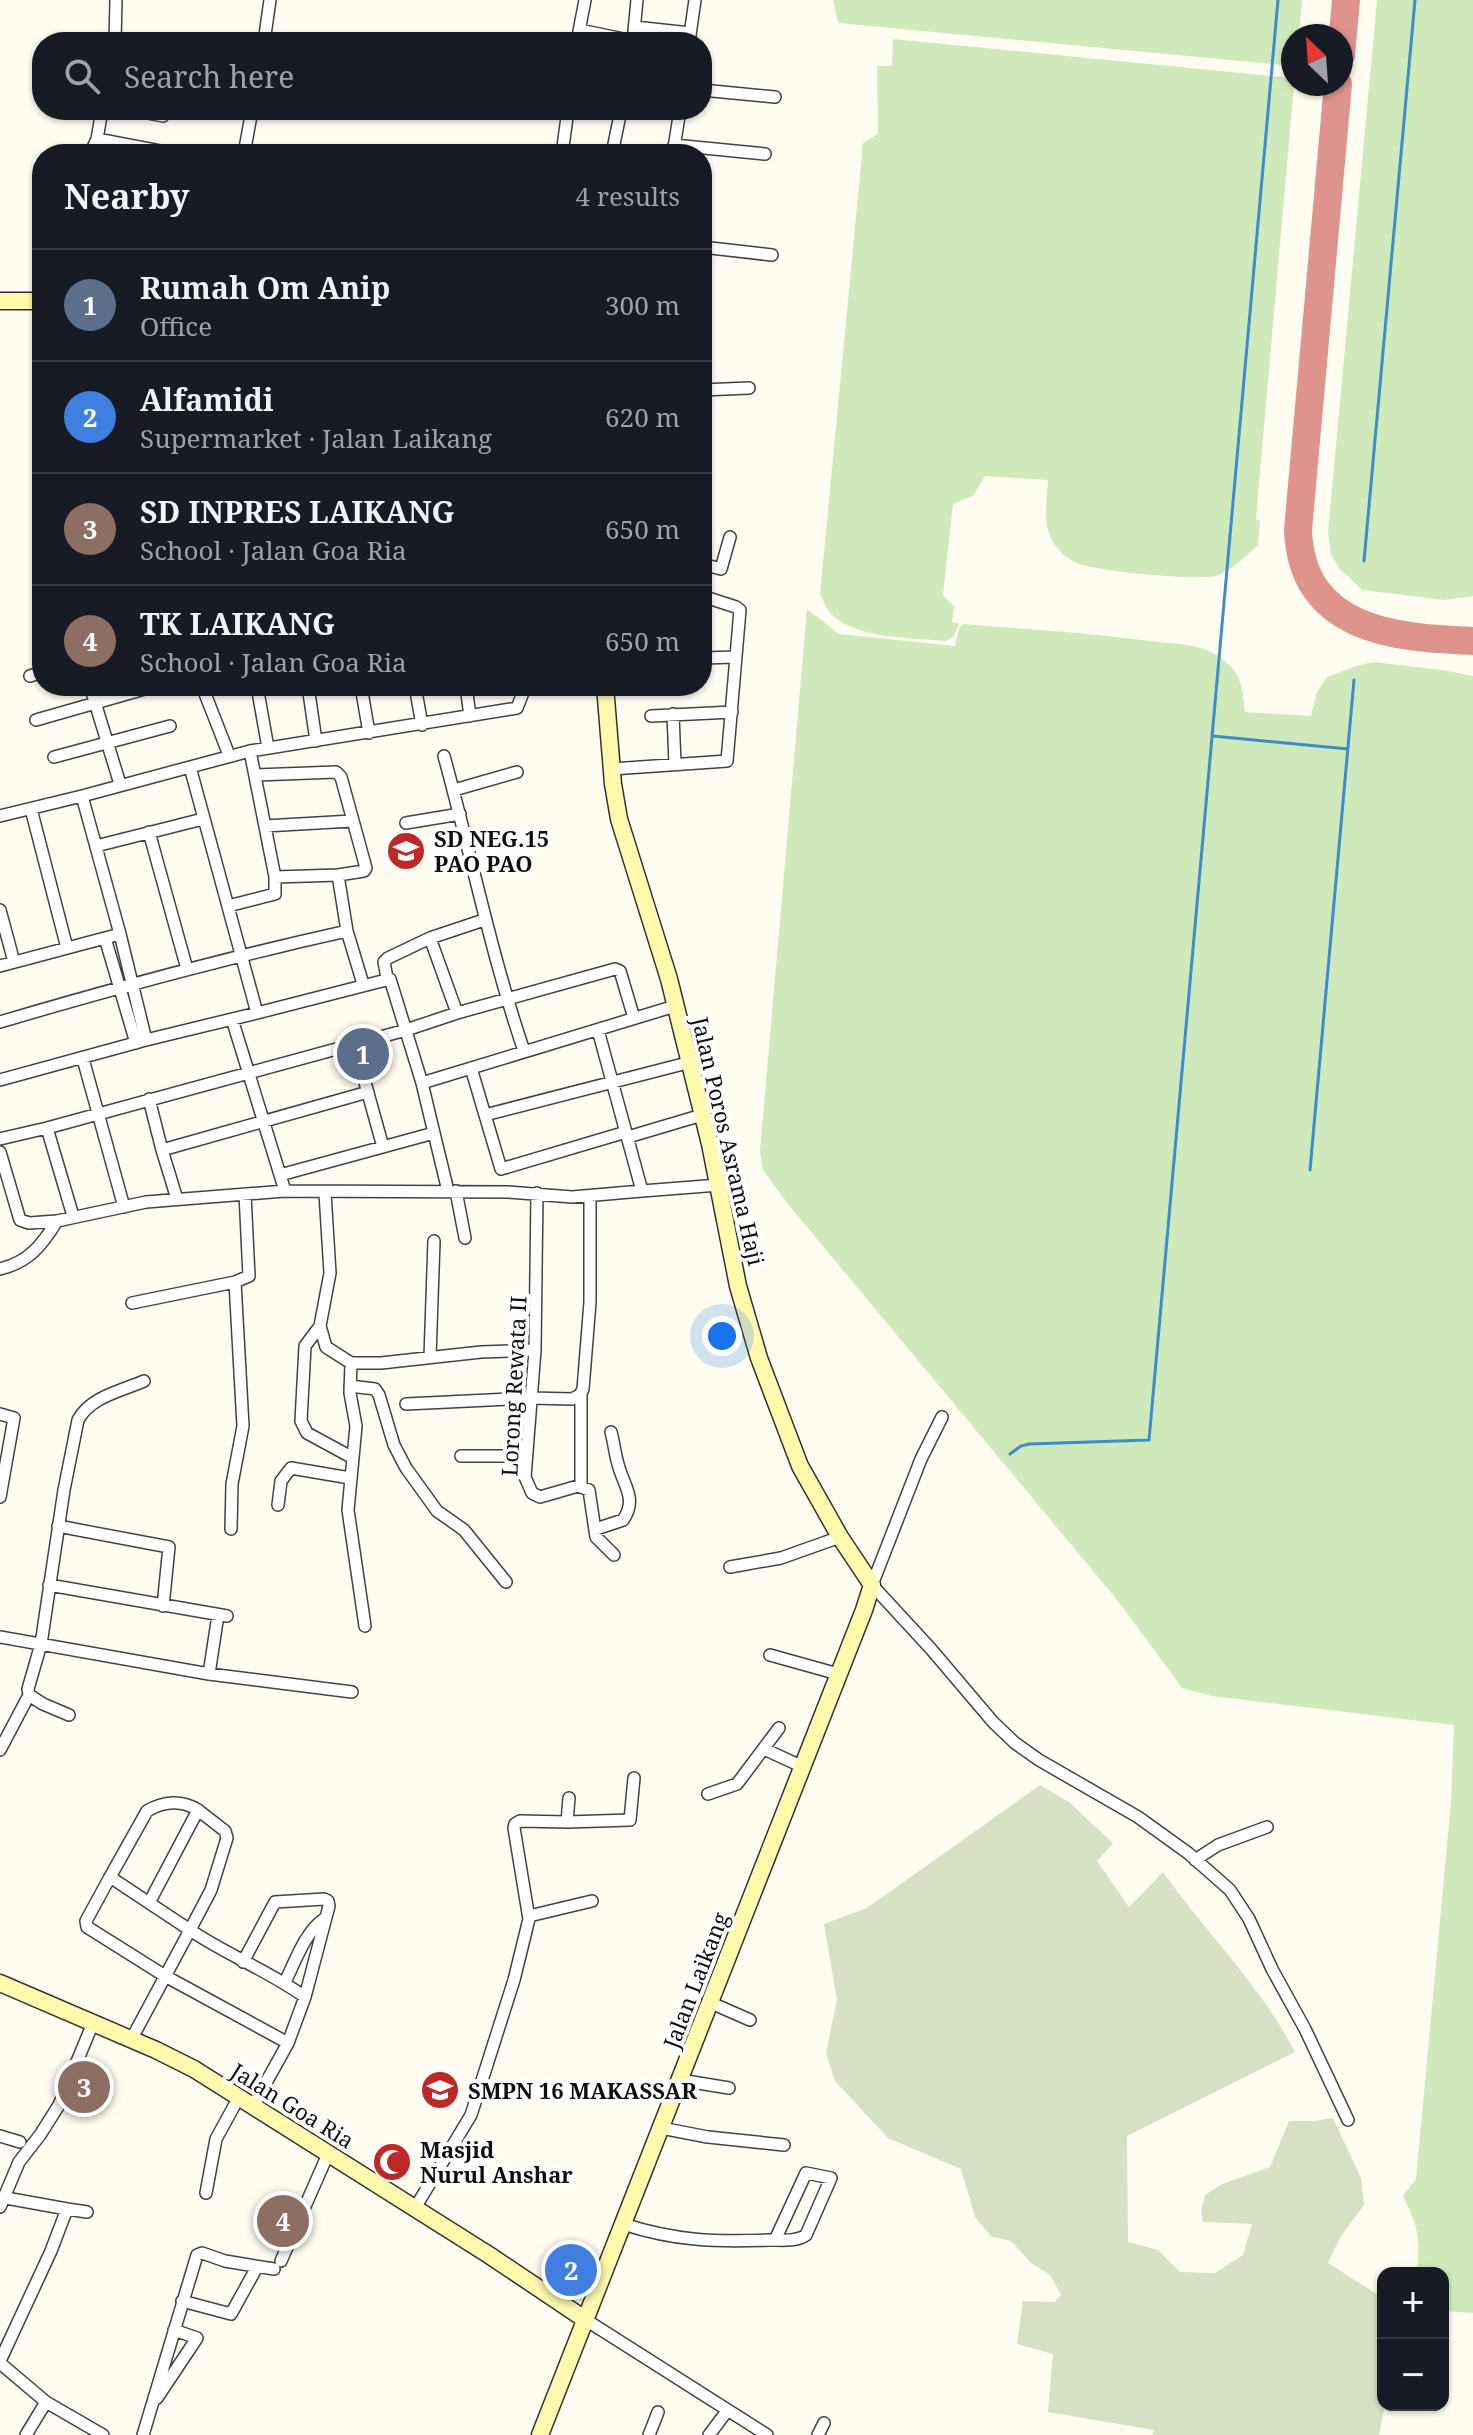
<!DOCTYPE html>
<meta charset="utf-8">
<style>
body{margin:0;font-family:"Noto Serif",serif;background:#242831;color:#f1f3f6}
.controls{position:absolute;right:24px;bottom:24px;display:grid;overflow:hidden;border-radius:16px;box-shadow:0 2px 6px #0004}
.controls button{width:72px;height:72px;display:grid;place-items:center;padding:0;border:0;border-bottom:2px solid #363941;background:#171b24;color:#f1f3f6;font:40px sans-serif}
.compass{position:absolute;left:1281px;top:24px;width:72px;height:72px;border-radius:50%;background:#171b24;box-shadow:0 2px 6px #0004;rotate:335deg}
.you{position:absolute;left:722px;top:1336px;width:28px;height:28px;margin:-20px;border:6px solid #fff;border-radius:50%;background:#1a73e8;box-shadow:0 0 0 12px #1a73e833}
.badge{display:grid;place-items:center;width:52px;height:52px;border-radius:50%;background:#2563eb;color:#fff;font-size:26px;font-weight:700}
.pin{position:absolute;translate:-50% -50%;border:4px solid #fff;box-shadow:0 2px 8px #0006}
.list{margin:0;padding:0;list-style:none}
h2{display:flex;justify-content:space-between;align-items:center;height:104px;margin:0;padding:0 32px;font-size:34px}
h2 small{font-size:26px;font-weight:400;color:#9ea1a6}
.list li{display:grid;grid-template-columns:52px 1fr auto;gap:24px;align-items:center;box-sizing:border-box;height:112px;padding:0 32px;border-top:2px solid #363941}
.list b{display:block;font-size:30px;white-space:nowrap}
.list p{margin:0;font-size:26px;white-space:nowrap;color:#9ea1a6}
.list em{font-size:26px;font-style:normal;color:#9ea1a6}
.icon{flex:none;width:44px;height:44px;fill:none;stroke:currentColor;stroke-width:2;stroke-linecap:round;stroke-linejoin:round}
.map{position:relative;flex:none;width:1473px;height:2435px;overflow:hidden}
.search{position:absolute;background:#171b24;box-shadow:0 2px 6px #0004;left:32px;top:32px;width:680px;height:88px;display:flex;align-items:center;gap:20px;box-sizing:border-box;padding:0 28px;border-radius:32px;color:#9ea1a6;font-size:30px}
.panel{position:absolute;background:#171b24;box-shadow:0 2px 6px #0004;left:32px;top:144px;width:680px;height:552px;border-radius:32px}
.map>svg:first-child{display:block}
</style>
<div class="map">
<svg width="1473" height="2435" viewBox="0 0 1473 2435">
<rect width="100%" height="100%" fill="#fffdf1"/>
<path fill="#d0e9bb" d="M833,0H1302L1299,36H1293V66L838,23Z
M1377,0H1473V596L1444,600L1362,590L1340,569L1331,555L1328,532Z
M893,39L1293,78L1294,84L1256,519L1260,521L1258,545C1247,555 1234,568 1219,575C1203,582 1098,571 1079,564C1068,560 1058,551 1052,540C1042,521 1047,501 1048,480L985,476L973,496L953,504L943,595L954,607L952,622L959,624L954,636L946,641C913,638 850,639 829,611C825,607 823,599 820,594L863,143L878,134L877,66H892Z
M807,609L839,634L955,646L959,628L964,624C1026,629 1088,633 1150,641C1174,644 1201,643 1221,658C1243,673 1242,689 1245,712L1311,716L1317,692L1327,677L1356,666L1373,662L1443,670L1473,676V2313L1443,2311V2273H1417C1420,2237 1419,2229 1403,2196L1416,2179L1451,1802L1454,1725L1212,1696L1182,1688L1118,1601L787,1203L763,1170L760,1151Z"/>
<path fill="#d5e1c2" d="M1040,1785L1069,1802L1113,1843L1097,1861L1129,1907L1163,1872C1206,1933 1261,1986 1295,2052L1127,2136L1128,2242L1158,2250L1180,2272L1215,2273L1243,2255L1252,2224L1203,2222L1201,2211L1205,2195L1222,2184L1270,2167L1289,2121H1314L1333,2118L1361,2178L1364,2205L1341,2236L1328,2263L1383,2298V2405H1385L1379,2435H1152L1154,2430L1048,2412L1053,2354L1017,2344L1023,2301L1055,2302L1061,2295L1050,2275L1031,2263L1011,2241L992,2237L975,2217L961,2169L888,2138L835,2081L826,2053L837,2000L824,1924L867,1908Z"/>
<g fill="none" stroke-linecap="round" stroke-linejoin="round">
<path stroke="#3e8ccb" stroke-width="3" d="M1364,561L1415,0
M1213,736L1348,749
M1310,1170L1354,680
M1010,1454L1021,1446L1029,1444L1149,1440L1278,0"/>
<path stroke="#de938c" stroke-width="28" d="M1341,55L1346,0
M1338,84L1298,530C1302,630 1393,638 1473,641"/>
<g stroke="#424242" stroke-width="14">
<path id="street" d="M635,27L690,33
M580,30L633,41
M634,31L637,0
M115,42L116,0
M264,42L270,0
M577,42L585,0
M689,42L695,0
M702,90L775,97
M132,110L163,116
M97,139L160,151L164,154
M674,145L765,154
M90,154L97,139L102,110
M244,154L252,110
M562,154L568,110
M612,154L621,110
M673,154L680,110
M40,168H42
M702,247L772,255
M702,390L749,388
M702,564L721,569L730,537
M702,658L736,657
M30,676L42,672
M90,686L120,784
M202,686L229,755
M257,686L268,748
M308,686L316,741
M361,686L369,733
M415,686L422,725
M466,686L470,716
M673,714L675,764
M651,716L732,712
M36,720L155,686
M444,756C471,854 491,954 524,1051
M54,757L170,726
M612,769L727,761L740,610L736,607L702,596
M256,775L336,772L341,777L366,868L364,871L338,875L347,931L363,984
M454,790L517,772
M31,809L67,948
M0,816L82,796
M406,823L460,814
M265,826L352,821
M149,832L187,969
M96,846L203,819
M275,877L338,875
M228,906L275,894V877L250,751
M0,910L14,962
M120,934L146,1040
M105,938L136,1043
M0,966L120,934L82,796L190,767
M387,978L384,962L388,958L430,938L484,920
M257,1013L390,979L422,1083L675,1006
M457,1013L615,969L620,971L634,1018
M232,1019L285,1191
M0,1022C115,988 230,957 347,931
M354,1043L383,1147
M83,1059L124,1207
M471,1068L501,1169L626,1132
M0,1080L146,1040L257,1013L190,767L250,751L511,709L517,708L524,690L531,686
M149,1099L162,1150L368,1092
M485,1115L691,1062
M47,1128L73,1216
M434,1133L448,1191
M628,1137L702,1115
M0,1139L47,1128L406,1030L457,1013L430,938
M162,1150L177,1199
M0,1152L20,1220L29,1223L57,1221
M280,1175L434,1133L422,1083
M456,1191L465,1238
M642,1191L719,1185
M325,1193L330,1273L320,1326L326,1347L351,1363
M537,1193L535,1350L525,1477L532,1493L540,1497L578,1486L589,1490L596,1537L614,1555
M0,1269C29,1262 42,1245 57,1221L146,1202L285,1191L508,1192L572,1197L642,1191L598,1030
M132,1303L235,1282L249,1276L245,1194
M320,1326L305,1346L301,1421L307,1433L353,1458
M430,1357L434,1241
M350,1386L375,1389L379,1395L394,1445L406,1468L437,1511L464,1530L506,1582
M581,1394V1486
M406,1404L531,1398L572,1399L580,1395L583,1389L590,1302V1197
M0,1414L14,1418L0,1497
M942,1417L921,1459L872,1585L931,1649L993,1722L1015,1743L1039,1760L1138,1817L1188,1853L1230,1890L1249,1919L1272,1969L1305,2029L1348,2120
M461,1456H526
M278,1505L281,1481L291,1468L350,1478
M58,1526L169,1547L163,1606
M231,1529L232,1484L243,1426L235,1282
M596,1529L623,1520C638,1499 623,1485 618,1464C615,1454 614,1443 611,1432
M730,1567L781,1558L840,1537
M49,1585L227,1616
M365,1626L348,1510L356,1426L350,1393L351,1363H381L481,1352L535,1350
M0,1637L209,1674L352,1692
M770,1655L838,1674
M209,1674L218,1615
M69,1715L43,1704L29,1695L28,1689L41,1644L64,1490L78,1420C90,1397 121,1391 144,1381
M764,1749L803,1767
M0,1750L29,1695
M708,1794L737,1784L779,1728
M198,1810L225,1831L227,1838L211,1890L190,1930C227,1955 269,1971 305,1997
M567,1822L630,1820L634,1778
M1195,1860L1218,1845L1267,1827
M110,1877L86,1921L87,1927L165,1976L288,2043
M529,1916L592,1901
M243,1962L275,1902L324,1899L328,1901L329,1906L305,1997L288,2043L253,2106
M285,1982C295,1962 305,1932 324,1919
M709,2002L750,2020
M131,2040L190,1930L110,1877L147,1811C164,1801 182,1800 198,1810L149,1903
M680,2080L729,2088
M661,2128L708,2137L784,2145
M0,2136L20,2142
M206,2193L216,2139L239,2097
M0,2207L19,2162L40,2135L59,2105L93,2023
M415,2208L471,2115L514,1980L529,1919L514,1828L515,1824L520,1821L567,1822L569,1798
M67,2209L87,2212
M623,2224C676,2241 714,2242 769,2240C781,2240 796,2242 806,2235L831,2178L806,2173L775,2240
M281,2261L328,2154
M182,2301L231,2314L257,2267
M586,2320L767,2435
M0,2361L51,2251L67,2209L6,2198
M0,2363L46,2402L103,2435
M157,2398L197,2338L174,2330
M26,2435L46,2402
M143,2435L197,2255L202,2253L225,2261L274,2269
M649,2435L658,2412
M709,2435L727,2411
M818,2435L824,2423"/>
</g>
<g stroke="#313131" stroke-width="19">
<path id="secondary" d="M0,301H42
M0,1983L156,2050L194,2069L489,2255L586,2320
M540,2435L864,1610L872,1585L840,1537L800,1466L759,1358L738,1286L710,1144L669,979L619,819L613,784L605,686"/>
</g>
<use href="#street" stroke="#fff" stroke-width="11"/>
<use href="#secondary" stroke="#fdf9ad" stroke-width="16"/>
</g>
<defs>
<g id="school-disc" transform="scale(2)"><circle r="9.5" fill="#be2928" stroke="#fff"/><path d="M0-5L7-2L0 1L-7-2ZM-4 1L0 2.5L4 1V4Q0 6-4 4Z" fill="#fff"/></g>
<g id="mosque-disc" transform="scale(2)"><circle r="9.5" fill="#be2928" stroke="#fff"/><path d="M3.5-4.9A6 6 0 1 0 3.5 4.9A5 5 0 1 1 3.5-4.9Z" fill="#fff"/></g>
</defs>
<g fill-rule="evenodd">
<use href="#school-disc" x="406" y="851"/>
<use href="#school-disc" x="440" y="2090"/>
<use href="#mosque-disc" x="392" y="2162"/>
</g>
<g text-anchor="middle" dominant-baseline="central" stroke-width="8" stroke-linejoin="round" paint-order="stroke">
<g font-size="22" font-weight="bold" fill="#0f0f0f" stroke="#fff" text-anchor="start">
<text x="434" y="838">SD NEG.15<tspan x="434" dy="25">PAO PAO</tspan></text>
<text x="468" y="2090">SMPN 16 MAKASSAR</text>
<text x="420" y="2149">Masjid<tspan x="420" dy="25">Nurul Anshar</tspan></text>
</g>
<g font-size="22" fill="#0f0f0f" stroke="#fff">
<text transform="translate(729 1141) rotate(77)">Jalan Poros Asrama Haji</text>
<text transform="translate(513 1386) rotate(-87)">Lorong Rewata II</text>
<text transform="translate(695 1980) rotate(-69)">Jalan Laikang</text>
<text transform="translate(293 2105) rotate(32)">Jalan Goa Ria</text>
</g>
</g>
</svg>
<div class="controls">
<button>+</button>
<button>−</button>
</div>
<svg class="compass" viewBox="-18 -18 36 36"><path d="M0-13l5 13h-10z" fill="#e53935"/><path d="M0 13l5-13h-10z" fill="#9ea1a6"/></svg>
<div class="you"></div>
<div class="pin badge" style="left:363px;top:1054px;background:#5c6f8a">1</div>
<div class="pin badge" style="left:571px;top:2270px;background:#3f7fe0">2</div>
<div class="pin badge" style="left:84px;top:2087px;background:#8d6e63">3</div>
<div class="pin badge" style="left:283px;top:2221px;background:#8d6e63">4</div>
<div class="search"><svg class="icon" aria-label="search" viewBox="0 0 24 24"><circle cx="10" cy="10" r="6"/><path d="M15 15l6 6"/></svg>Search here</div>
<section class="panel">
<h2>Nearby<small>4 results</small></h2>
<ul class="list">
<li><span class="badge" style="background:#5c6f8a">1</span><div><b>Rumah Om Anip</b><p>Office</p></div><em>300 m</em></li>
<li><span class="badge" style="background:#3f7fe0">2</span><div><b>Alfamidi</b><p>Supermarket · Jalan Laikang</p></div><em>620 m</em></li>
<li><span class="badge" style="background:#8d6e63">3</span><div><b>SD INPRES LAIKANG</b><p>School · Jalan Goa Ria</p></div><em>650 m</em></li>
<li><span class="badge" style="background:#8d6e63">4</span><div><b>TK LAIKANG</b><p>School · Jalan Goa Ria</p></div><em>650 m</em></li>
</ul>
</section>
</div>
